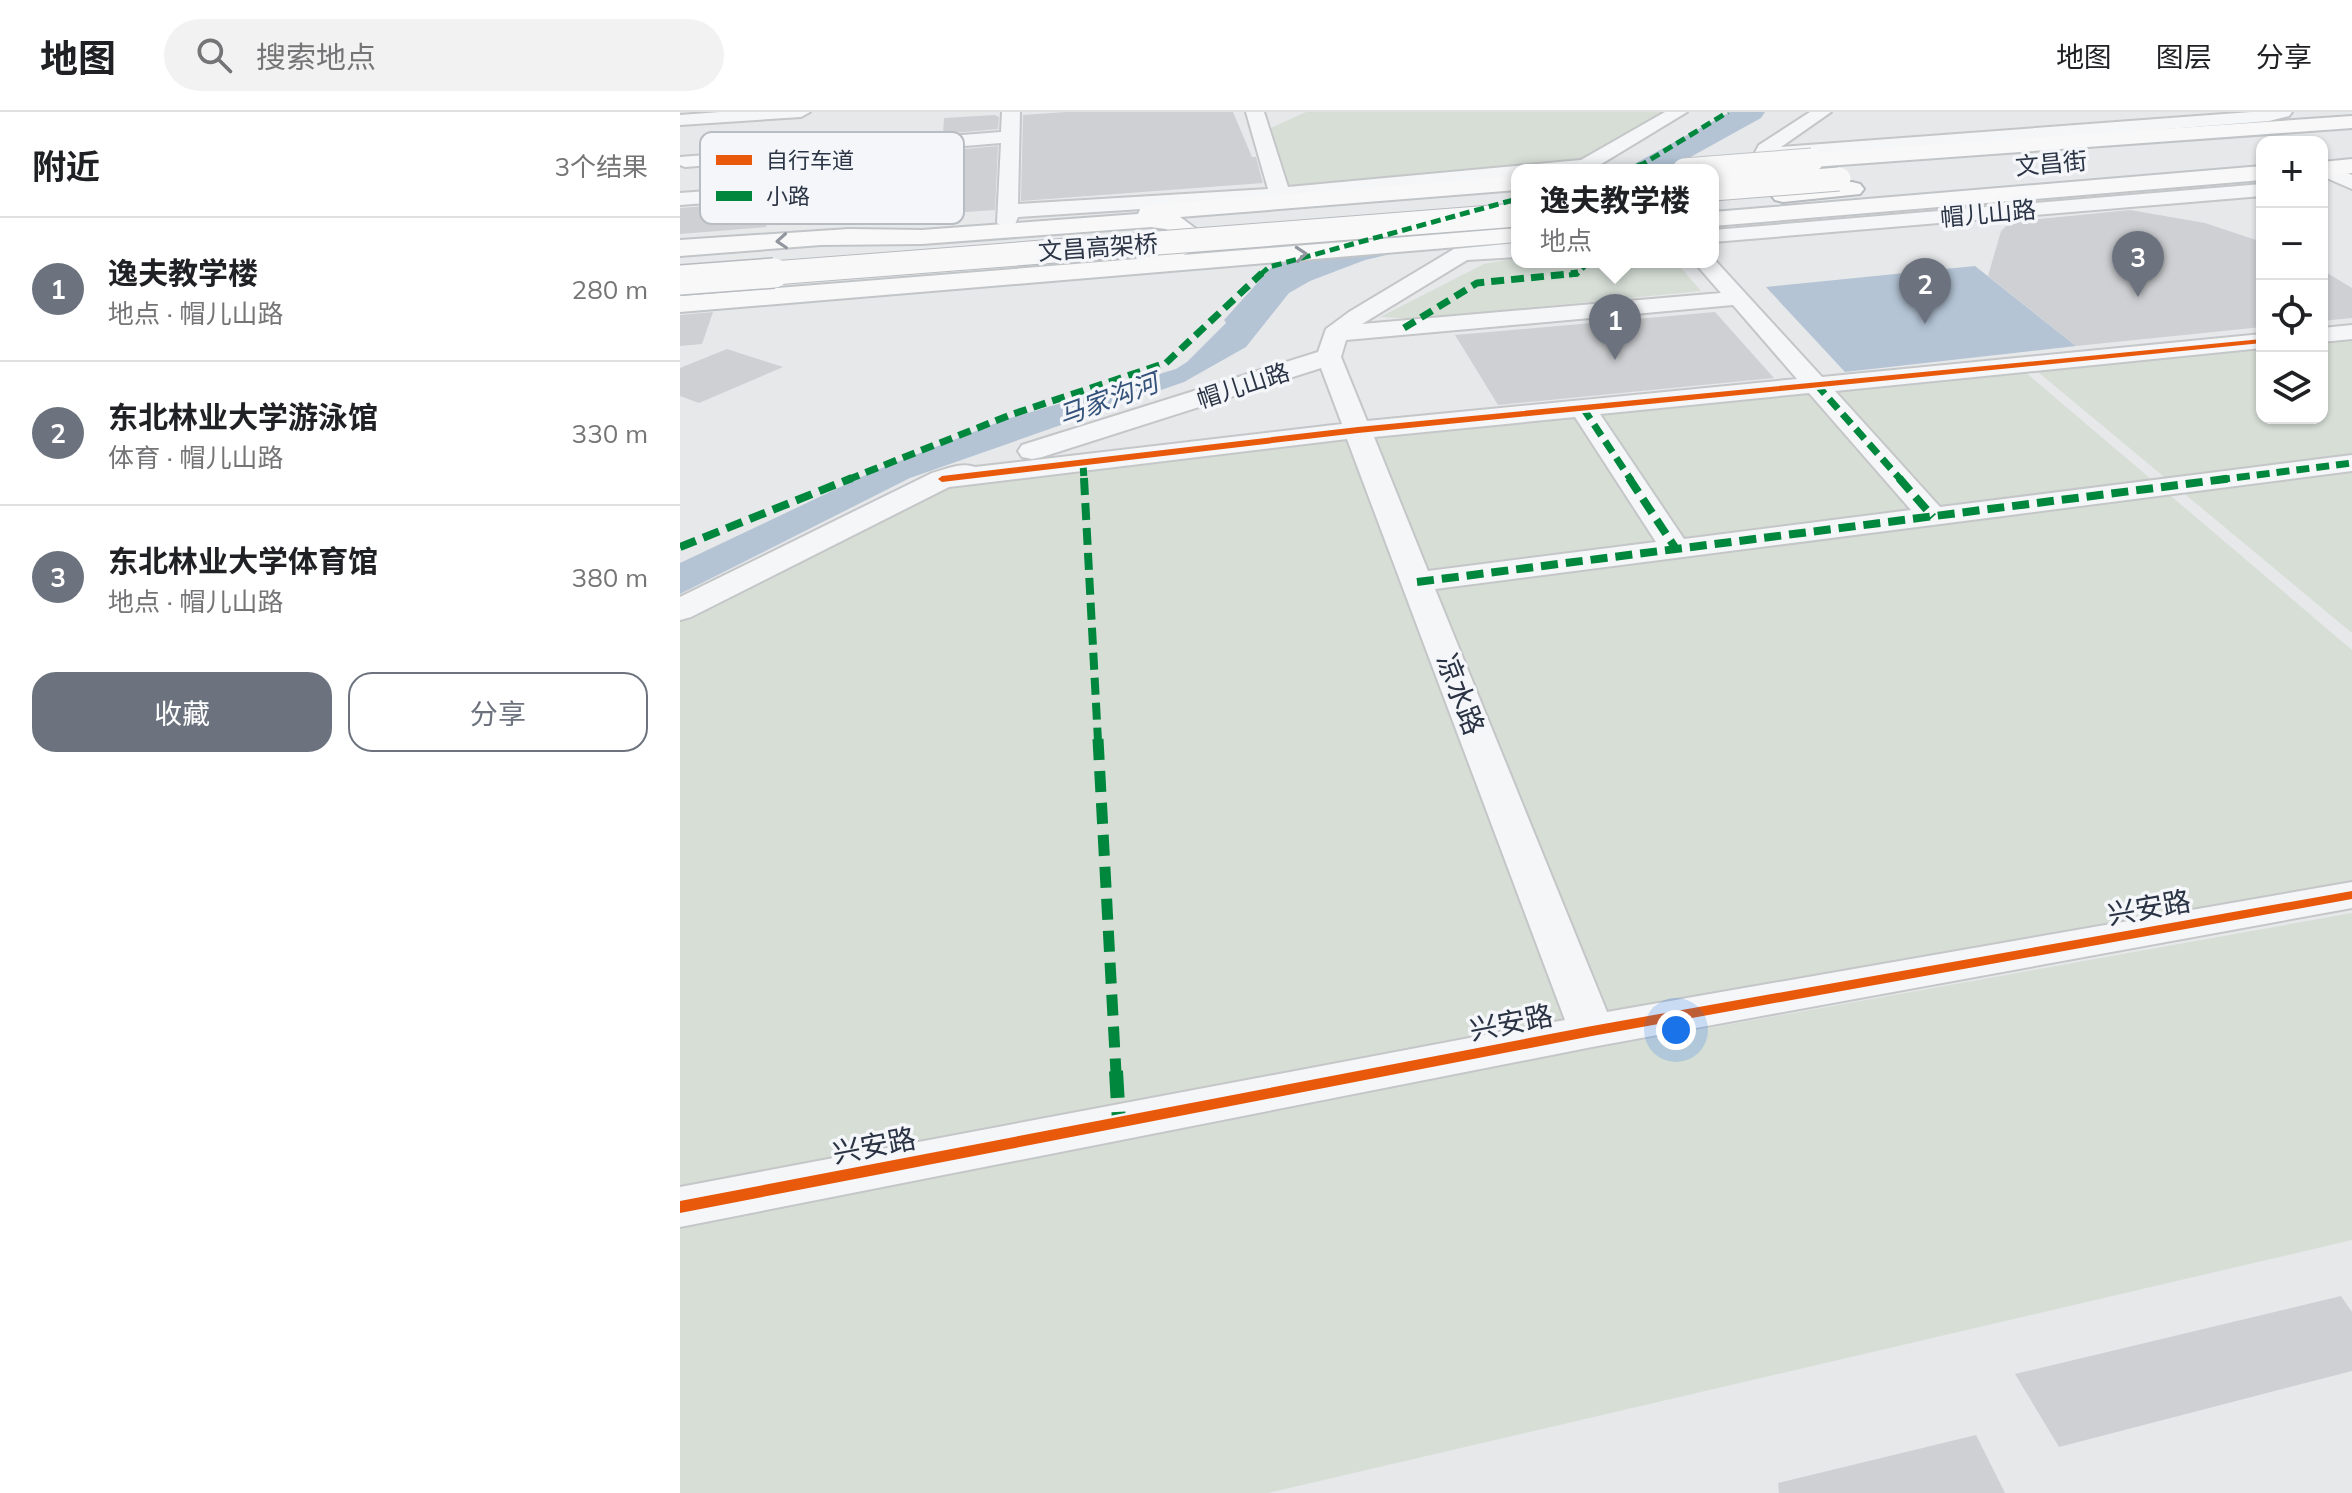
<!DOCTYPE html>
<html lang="zh">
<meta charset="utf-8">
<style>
body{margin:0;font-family:Mulish,"Noto Sans SC",sans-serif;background:#f2f2f2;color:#202124}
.controls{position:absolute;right:24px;top:24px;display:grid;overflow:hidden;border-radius:16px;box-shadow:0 2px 6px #0004}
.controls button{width:72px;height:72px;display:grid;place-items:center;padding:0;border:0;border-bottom:2px solid #e0e0e0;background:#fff;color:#202124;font:40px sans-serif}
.you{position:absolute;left:996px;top:918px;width:28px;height:28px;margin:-20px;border:6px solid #fff;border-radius:50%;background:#1a73e8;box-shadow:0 0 0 12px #1a73e833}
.badge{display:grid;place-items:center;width:52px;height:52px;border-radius:50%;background:#6c737f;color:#fff;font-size:26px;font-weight:700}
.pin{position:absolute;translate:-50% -66px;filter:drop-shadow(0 2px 4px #0008)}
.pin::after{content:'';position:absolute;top:42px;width:28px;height:24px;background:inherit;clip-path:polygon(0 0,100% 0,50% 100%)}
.popup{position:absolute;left:831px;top:52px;width:208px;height:104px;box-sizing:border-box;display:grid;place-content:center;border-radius:16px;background:#fff;filter:drop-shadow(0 2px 6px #0005);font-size:26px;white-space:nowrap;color:#757577}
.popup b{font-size:30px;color:#202124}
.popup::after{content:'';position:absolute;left:50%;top:100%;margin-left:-16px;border:16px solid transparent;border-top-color:#fff}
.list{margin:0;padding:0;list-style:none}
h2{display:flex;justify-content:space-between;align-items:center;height:104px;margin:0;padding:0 32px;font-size:34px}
h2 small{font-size:26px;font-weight:400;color:#757577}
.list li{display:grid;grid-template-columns:52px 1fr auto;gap:24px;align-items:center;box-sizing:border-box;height:144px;padding:0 32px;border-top:2px solid #e0e0e0}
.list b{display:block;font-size:30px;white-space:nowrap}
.list p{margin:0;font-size:26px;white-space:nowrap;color:#757577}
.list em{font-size:26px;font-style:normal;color:#757577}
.actions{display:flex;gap:16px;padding:24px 32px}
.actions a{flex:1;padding:18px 0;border:2px solid #6c737f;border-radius:24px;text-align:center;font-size:28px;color:#6c737f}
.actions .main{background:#6c737f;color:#fff}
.icon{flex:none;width:44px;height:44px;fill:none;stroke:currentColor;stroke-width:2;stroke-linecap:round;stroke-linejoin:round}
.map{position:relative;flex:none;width:1672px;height:1381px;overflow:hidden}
header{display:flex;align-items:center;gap:48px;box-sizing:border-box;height:112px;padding:0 40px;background:#fff;border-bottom:2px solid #e0e0e0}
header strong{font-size:38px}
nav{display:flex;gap:44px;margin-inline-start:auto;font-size:28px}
.search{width:560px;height:72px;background:#f2f2f2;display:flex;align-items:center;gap:20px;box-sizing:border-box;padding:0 28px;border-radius:44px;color:#757577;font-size:30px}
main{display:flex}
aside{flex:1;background:#fff}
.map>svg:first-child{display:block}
</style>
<header>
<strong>地图</strong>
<div class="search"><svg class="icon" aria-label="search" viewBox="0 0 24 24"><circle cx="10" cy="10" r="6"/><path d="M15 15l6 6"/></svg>搜索地点</div>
<nav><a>地图</a><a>图层</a><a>分享</a></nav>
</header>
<main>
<aside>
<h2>附近<small>3个结果</small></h2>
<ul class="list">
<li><span class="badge">1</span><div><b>逸夫教学楼</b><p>地点 · 帽儿山路</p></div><em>280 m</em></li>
<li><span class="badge">2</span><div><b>东北林业大学游泳馆</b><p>体育 · 帽儿山路</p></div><em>330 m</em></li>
<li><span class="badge">3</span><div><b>东北林业大学体育馆</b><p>地点 · 帽儿山路</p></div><em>380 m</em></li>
</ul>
<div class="actions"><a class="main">收藏</a><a>分享</a></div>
</aside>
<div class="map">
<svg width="1672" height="1381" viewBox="0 0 1672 1381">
<rect width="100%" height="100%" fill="#e6e8ea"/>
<path fill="#d6ded6" d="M626,0H985L893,53L610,76L587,18Z
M837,146V150H996L1021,179L735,207L700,205L804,152Z
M1672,225V521L1352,255L1582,233V306H1642V228Z
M1338,254L1672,538V774L924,907L688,323Z
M670,323L896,913L0,1080V505L265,371Z
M1672,801V1128L588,1381H0V1111L912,937Z"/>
<path fill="#b4c4d5" d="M685,148L630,169L609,181L566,235L504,270L230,366L0,482V451L192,360L324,308L496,257L507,250L602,155Z
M1295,154L1396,234L1165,260L1086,175Z"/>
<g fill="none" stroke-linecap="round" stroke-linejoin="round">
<path fill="#b4c4d5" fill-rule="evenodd" d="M1050,0H1085L1081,6L987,58H950L954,52Z
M837,92V112L622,163L576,216L563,219L550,216L544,208L598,148Z"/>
</g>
<path fill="#ced0d3" d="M386,0H553L572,45H576L583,71L341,89L343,3Z
M315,3L319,5L318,17L263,22L264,6Z
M318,34L315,98L257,102L261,39Z
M97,89L86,115L0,122V96Z
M1450,98L1525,111L1582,130V215L1396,234L1308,164L1321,119L1330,110Z
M1642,158L1672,176V206L1642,209Z
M33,200L22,232L0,234V203Z
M1035,200L1094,266L818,293L775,223Z
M47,237L103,255L19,291L0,284V256Z
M1661,1184L1672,1200V1259L1379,1335L1335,1262Z
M1296,1323L1325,1381H1099L1098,1371Z"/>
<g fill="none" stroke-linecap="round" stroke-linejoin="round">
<g stroke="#c4c6c8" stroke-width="4">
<path id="street" d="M40,0H130L121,5L0,13V3Z
M322,0H340L338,92L588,77L566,0H584L608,75L901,48L985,0H1007L913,57L837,58V65L600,88L338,105L334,115L327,117L317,111L321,31L235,38L233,70L223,76L0,93V81L214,65L216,39L5,55L0,53V45L321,20Z
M1130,0H1151L1101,35L1571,0H1612L1609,4L1589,9L1074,50L1072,46L1079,33Z
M1642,51L1672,63V77L1642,64Z
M1582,72V84L1033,130V118Z
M837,131V145L787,148L682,212L1041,181L1014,150H1033V146L1142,265L1582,222V236L1155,279L1260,395L1672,343V359L755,477L927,900L1672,770V796L912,935L0,1115V1075L885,908L667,327L269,375L11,505L0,508V485L252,361C267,357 281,350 295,355L662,312L641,256L362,345L352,347L342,345L338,339L342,333L638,240L646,217L669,200L774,137ZM1053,193L1117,267L687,309L661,245L666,228ZM1129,281L1231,398L1004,427L920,302ZM895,305L976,430L748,459L694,325Z
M1672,213V227L1642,230V216Z"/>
</g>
<g stroke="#c2c5c8" stroke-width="4">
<path id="primary" d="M1672,4V16L1132,55L1121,48L1132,41Z
M1672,47V61L1642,64V50Z
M1582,54V68L1033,114V100Z
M837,64V78L500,105L519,119L515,138L503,143L837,116V130L0,200V184L457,147L452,141L456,136L491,130L495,122L486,117L471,115L242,132L141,133L0,144V128L169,117L242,118L458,102L461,95L469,93Z"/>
</g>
<g stroke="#b8bbbf" stroke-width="4">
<path id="highway" d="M1172,70L1180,72L1184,77L1180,82L1103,90L1095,88L1091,83L1095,78L1103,76Z"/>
</g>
<use href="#street" fill="#f5f6f7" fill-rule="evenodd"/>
<use href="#primary" fill="#f8f8f8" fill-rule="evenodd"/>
<use href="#highway" fill="#f8f8f8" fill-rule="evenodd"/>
<g stroke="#c2c5c8" stroke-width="25" stroke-linecap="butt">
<path id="primary-bridge" d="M1004,58L1132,48"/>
</g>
<g stroke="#b8bbbf" stroke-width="25" stroke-linecap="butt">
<path id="highway-bridge-far1" d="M1033,77L1159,67
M68,163L837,103"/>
</g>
<g stroke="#b8bbbf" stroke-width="32" stroke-linecap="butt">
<path id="highway-bridge" d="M0,168L94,161"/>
</g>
<use href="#primary-bridge" stroke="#f8f8f8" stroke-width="23"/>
<use href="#highway-bridge-far1" stroke="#f8f8f8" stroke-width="23"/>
<use href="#highway-bridge" stroke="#f8f8f8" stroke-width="29"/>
<path stroke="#00873e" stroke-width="5" stroke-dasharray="10 5" stroke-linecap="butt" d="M943,58L963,52L1048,0
M580,163L589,155L837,87
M889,163L897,162L909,150"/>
<path stroke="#00873e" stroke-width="7" stroke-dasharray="13 7" stroke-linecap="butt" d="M724,216L797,171L898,161
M1136,272L1221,368
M903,296L951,368
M403,351L404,368
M167,368L330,303L486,251L582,161
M1537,368L1672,351"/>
<path stroke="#00873e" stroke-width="8" stroke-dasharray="17 8" stroke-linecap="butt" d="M404,366L418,629
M949,366L996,437
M1219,366L1253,405
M0,435L172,366
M737,470L1553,366"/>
<path stroke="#00873e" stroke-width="11" stroke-dasharray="21 11" stroke-linecap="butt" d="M418,627L436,961"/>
<path stroke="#00873e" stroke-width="14" stroke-dasharray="27 14" stroke-linecap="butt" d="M436,959L439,1010"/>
<g stroke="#f4f6f9" stroke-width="5">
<path id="cycleway" d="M1582,227V231L678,321L262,370L258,367L262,364L678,315Z
M1672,779V787L912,924L0,1101V1089L912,914Z"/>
</g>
<use href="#cycleway" fill="#e8590c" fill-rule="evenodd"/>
</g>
<defs><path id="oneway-chevron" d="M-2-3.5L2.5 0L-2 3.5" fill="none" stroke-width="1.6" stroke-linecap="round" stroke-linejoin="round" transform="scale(2)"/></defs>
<g stroke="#92969e">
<use href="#oneway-chevron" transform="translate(102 129) rotate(176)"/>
<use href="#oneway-chevron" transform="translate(621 142) rotate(-5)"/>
</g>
<g text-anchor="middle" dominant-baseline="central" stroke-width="7" stroke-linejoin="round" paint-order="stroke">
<g font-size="24" fill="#2b3445" stroke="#f4f6f9">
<text transform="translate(1371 51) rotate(-5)">文昌街</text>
<text transform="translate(1308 101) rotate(-5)">帽儿山路</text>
<text transform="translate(418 135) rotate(-4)">文昌高架桥</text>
<text transform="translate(563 273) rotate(-18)">帽儿山路</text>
</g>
<g font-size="26" font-style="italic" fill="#34527a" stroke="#f4f6f9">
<text transform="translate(428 287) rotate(-20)">马家沟河</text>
</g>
<g font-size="28" fill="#2b3445" stroke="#f4f6f9">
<text transform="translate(781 582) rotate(69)">凉水路</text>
<text transform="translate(1469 795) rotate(-10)">兴安路</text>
<text transform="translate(831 910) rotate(-11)">兴安路</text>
<text transform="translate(194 1033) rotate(-11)">兴安路</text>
</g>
</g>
<rect x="20" y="20" width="264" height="92" rx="12" fill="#f4f6f9" stroke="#b8bcc3" stroke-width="2"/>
<rect x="36" y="43" width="36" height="10" fill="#e8590c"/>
<rect x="36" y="79" width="36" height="10" fill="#00873e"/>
<g font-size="22" fill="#2b3445">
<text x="86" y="56">自行车道</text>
<text x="86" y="92">小路</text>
</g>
</svg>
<div class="controls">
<button>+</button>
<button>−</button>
<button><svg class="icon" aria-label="locate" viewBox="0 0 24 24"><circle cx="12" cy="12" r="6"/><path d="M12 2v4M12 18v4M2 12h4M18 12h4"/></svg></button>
<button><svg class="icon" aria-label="layers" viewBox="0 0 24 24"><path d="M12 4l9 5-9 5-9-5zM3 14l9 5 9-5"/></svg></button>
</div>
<div class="you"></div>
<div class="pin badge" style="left:935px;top:248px">1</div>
<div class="popup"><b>逸夫教学楼</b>地点</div>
<div class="pin badge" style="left:1245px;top:212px">2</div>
<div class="pin badge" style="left:1458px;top:185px">3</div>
</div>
</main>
